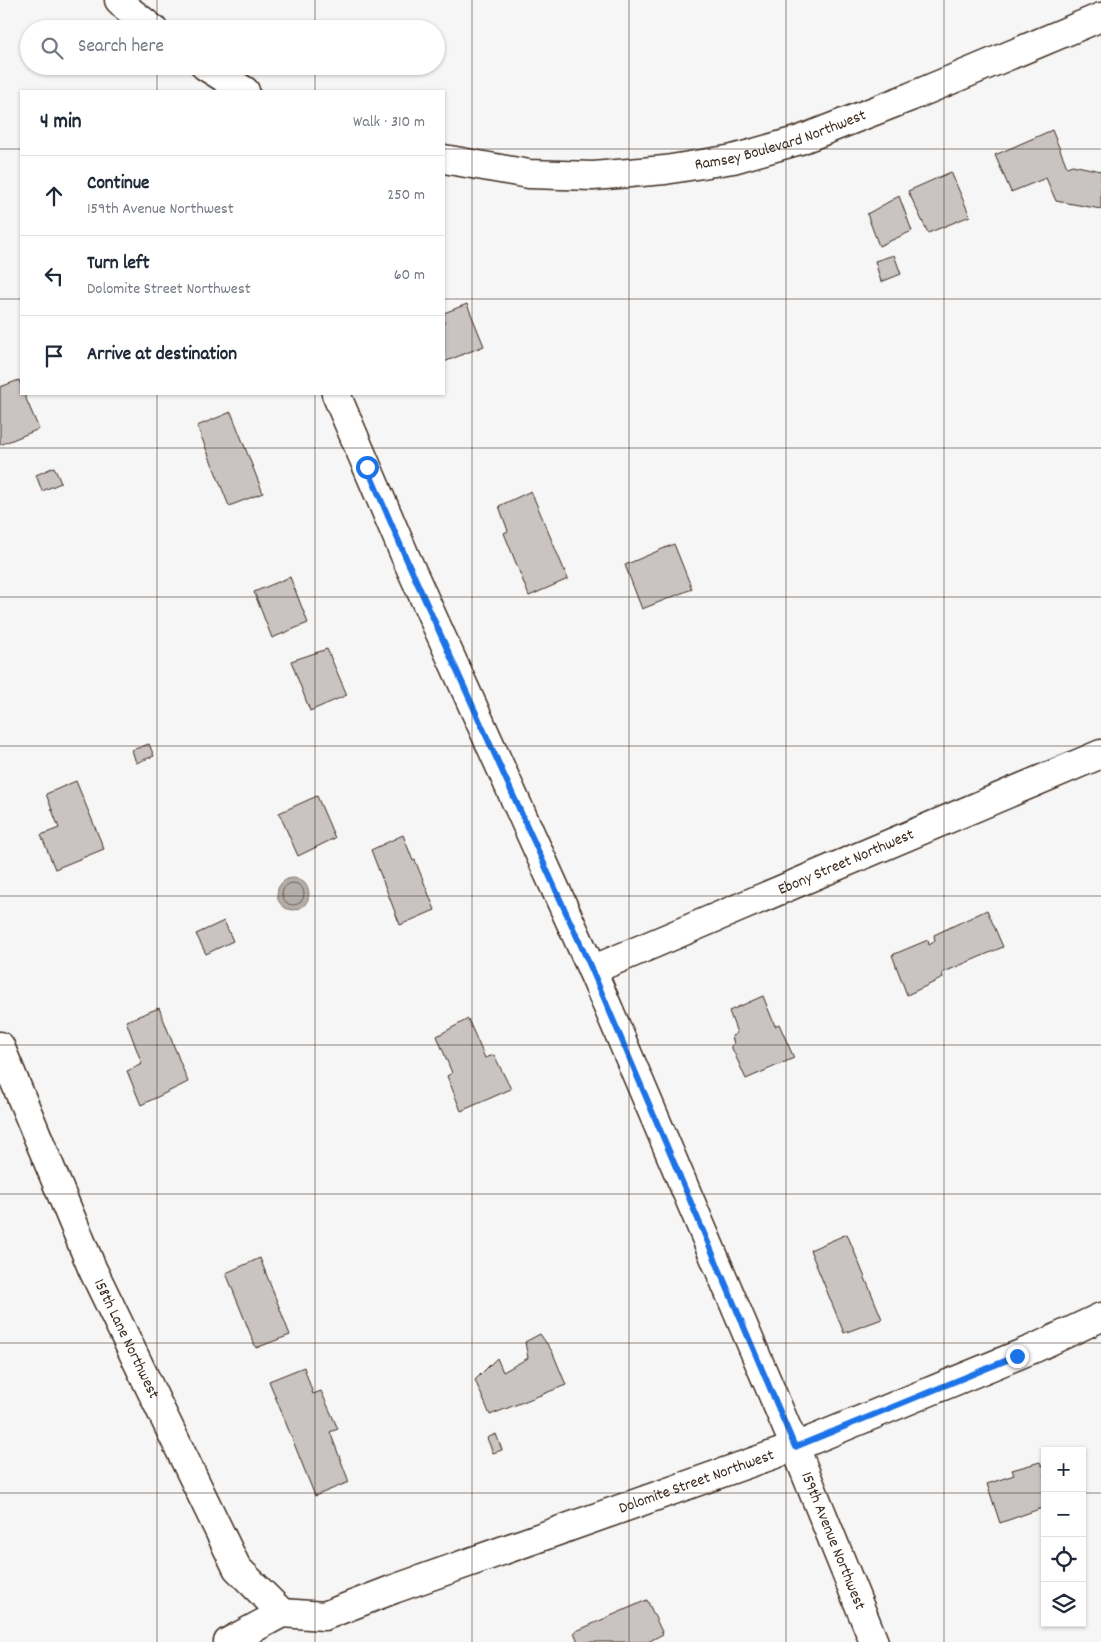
<!DOCTYPE html>
<meta charset="utf-8">
<style>
body{margin:0;font-family:Dekko,sans-serif;background:#f2f2f3;color:#1f2937}
.controls{position:absolute;right:15px;bottom:15px;display:grid;overflow:hidden;border-radius:0px;box-shadow:0 1px 4px #0004}
.controls button{width:45px;height:45px;display:grid;place-items:center;padding:0;border:0;border-bottom:1px solid #e0e1e3;background:#fff;color:#1f2937;font:25px sans-serif}
.stop{position:absolute;width:15px;height:15px;margin:-11px;border:4px solid #1a73e8;border-radius:50%;background:#fff}
.stop.end{background:#1a73e8;border-color:#fff;box-shadow:0 1px 5px #0008}
.list{margin:0;padding:0;list-style:none}
h2{display:flex;justify-content:space-between;align-items:center;height:65px;margin:0;padding:0 20px;font-size:21px}
h2 small{font-size:16px;font-weight:400;color:#747a83}
.list li{display:grid;grid-template-columns:32px 1fr auto;gap:15px;align-items:center;box-sizing:border-box;height:80px;padding:0 20px;border-top:1px solid #e0e1e3}
.list b{display:block;font-size:19px;white-space:nowrap}
.list p{margin:0;font-size:16px;white-space:nowrap;color:#747a83}
.list em{font-size:16px;font-style:normal;color:#747a83}
.icon{flex:none;width:28px;height:28px;fill:none;stroke:currentColor;stroke-width:2;stroke-linecap:round;stroke-linejoin:round}
.map{position:relative;flex:none;width:1101px;height:1642px;overflow:hidden}
.search{position:absolute;background:#fff;box-shadow:0 1px 4px #0004;left:20px;top:20px;width:425px;height:55px;display:flex;align-items:center;gap:12px;box-sizing:border-box;padding:0 18px;border-radius:28px;color:#747a83;font-size:19px}
.panel{position:absolute;background:#fff;box-shadow:0 1px 4px #0004;left:20px;top:90px;width:425px;height:305px;border-radius:0px}
.map>svg:first-child{display:block}
</style>
<div class="map">
<svg width="1101" height="1642" viewBox="0 0 1101 1642">
<rect width="100%" height="100%" fill="#f7f6f6"/>
<filter id="ink" filterUnits="userSpaceOnUse"><feTurbulence type="fractalNoise" baseFrequency=".02" numOctaves="2"/><feDisplacementMap in="SourceGraphic" scale="10" xChannelSelector="R" yChannelSelector="G"/><feConvolveMatrix kernelMatrix="1 2 1 2 8 2 1 2 1" color-interpolation-filters="sRGB"/></filter>
<g filter="url(#ink)">
<path fill="#b4aeaa" stroke="#847972" d="M277 894a16 16 0 1 1 32 0a16 16 0 1 1-32 0Z"/>
<g fill="none" stroke-linecap="round" stroke-linejoin="round">
<path stroke="#6b5f56" stroke-width="1" d="M282 894a11 11 0 1 1 22 0a11 11 0 1 1-22 0Z"/>
</g>
<path fill="#c9c3c1" stroke="#3b2a1e" d="M1052,130L1067,167L1072,165L1101,171V209L1056,201L1046,178L1011,192L995,155Z
M951,172L970,216L928,233L908,191Z
M899,196L912,231L879,246L867,214Z
M894,255L901,274L881,282L875,261Z
M467,304L484,346L444,362V313Z
M19,380L21,386V394H24L39,429L0,445V387Z
M231,412L263,493L229,506L197,426Z
M54,467L61,483L42,491L36,475Z
M531,491L568,579L529,596L504,533L508,531L499,506Z
M674,544L692,589L642,609L625,565Z
M290,577L308,623L272,638L254,592Z
M327,649L347,695L310,711L291,661Z
M149,744L154,756L136,763L132,750Z
M76,781L104,849L55,869L41,835L59,828L46,794Z
M317,796L335,838L298,856L279,813Z
M403,835L413,861L415,860L435,910L400,925L371,850Z
M987,910L1003,947L942,973L943,978L907,995L892,955L928,940L929,945L935,941L934,935Z
M224,921L233,941L206,954L196,934Z
M763,996L775,1026L779,1024L794,1058L746,1079L731,1046L734,1044L732,1036L737,1033L729,1011Z
M159,1008L188,1082L141,1105L127,1071L142,1064L126,1021Z
M468,1019L485,1058L494,1055L511,1089L461,1111L447,1076L452,1073L437,1036Z
M847,1234L882,1319L844,1333L810,1250Z
M260,1258L290,1335L256,1348L226,1273Z
M540,1334L552,1351L566,1385L490,1415L475,1380L497,1358L503,1372L528,1358L525,1342Z
M304,1367L313,1394L321,1391L338,1429L330,1432L349,1482L315,1496L269,1381Z
M496,1434L502,1450L493,1453L487,1438Z
M1040,1462L1042,1466L1045,1465V1507L1000,1523L987,1484L1014,1475L1012,1470Z
M647,1600L663,1634L648,1642H578L574,1632Z"/>
<g fill="none" stroke-linecap="round" stroke-linejoin="round">
<g stroke="#3b2a1e" stroke-width="31">
<g id="minor">
<path d="M119,0L130,11L153,29"/>
<path d="M205,66L245,91"/>
<path id="s1" d="M444,159L529,174L593,176L665,170L733,159L800,140L910,97L1101,17"/>
<path id="s2" d="M336,394L406,558L592,970L795,1447L874,1642"/>
<path id="s3" d="M592,970L1101,754"/>
<path id="s4" d="M0,1046L92,1268L237,1568L282,1613"/>
<path id="s5" d="M282,1613L324,1616L394,1589L795,1447L1035,1348L1101,1317"/>
<path d="M228,1642L282,1613"/>
</g>
</g>
<use href="#minor" stroke="#fff" stroke-width="28"/>
</g>
</g>
<g fill="none" stroke-linecap="round" stroke-linejoin="round" filter="url(#ink)">
<path stroke="#1a73e8" stroke-width="6" d="M367,467L406,558L592,970L795,1447L1017,1356"/>
</g>
<path fill="none" stroke="#3b2a1e" stroke-width="1" stroke-opacity="0.55" d="M157,0V29M315,0V29M472,0V1642M629,0V1642M786,0V1642M944,0V1642M157,66V91M315,66V91M0,149H21M444,149H1101M0,299H21M444,299H1101M157,394V1642M315,394V1642M0,448H1101M0,597H1101M0,746H1101M0,896H1101M0,1045H1101M0,1194H1101M0,1343H1101M0,1493H1045M1082,1493H1101"/>
<g text-anchor="middle" dominant-baseline="central" stroke-width="4" stroke-linejoin="round" paint-order="stroke">
<g font-size="16" fill="#3b2a1e" stroke="#fff">
<text stroke="none"><textPath href="#s1" startOffset="342">Ramsey Boulevard Northwest</textPath></text>
<text stroke="none"><textPath href="#s3" startOffset="276">Ebony Street Northwest</textPath></text>
<text stroke="none"><textPath href="#s4" startOffset="319">158th Lane Northwest</textPath></text>
<text stroke="none"><textPath href="#s5" startOffset="438">Dolomite Street Northwest</textPath></text>
<text stroke="none"><textPath href="#s2" startOffset="1250">159th Avenue Northwest</textPath></text>
</g>
</g>
</svg>
<div class="controls">
<button>+</button>
<button>−</button>
<button><svg class="icon" aria-label="locate" viewBox="0 0 24 24"><circle cx="12" cy="12" r="6"/><path d="M12 2v4M12 18v4M2 12h4M18 12h4"/></svg></button>
<button><svg class="icon" aria-label="layers" viewBox="0 0 24 24"><path d="M12 4l9 5-9 5-9-5zM3 14l9 5 9-5"/></svg></button>
</div>
<div class="stop" style="left:367px;top:467px"></div>
<div class="stop end" style="left:1017px;top:1356px"></div>
<div class="search"><svg class="icon" aria-label="search" viewBox="0 0 24 24"><circle cx="10" cy="10" r="6"/><path d="M15 15l6 6"/></svg>Search here</div>
<section class="panel">
<h2>4 min<small>Walk · 310 m</small></h2>
<ul class="list">
<li><svg class="icon" aria-label="ahead" viewBox="0 0 24 24"><path d="M12 20V5M6 11l6-6 6 6"/></svg><div><b>Continue</b><p>159th Avenue Northwest</p></div><em>250 m</em></li>
<li><svg class="icon" aria-label="left" viewBox="0 0 24 24"><path d="M17 20v-9H6M10 6l-5 5 5 5"/></svg><div><b>Turn left</b><p>Dolomite Street Northwest</p></div><em>60 m</em></li>
<li><svg class="icon" aria-label="arrive" viewBox="0 0 24 24"><path d="M6 21V4h12l-3 4 3 4H6"/></svg><div><b>Arrive at destination</b></div></li>
</ul>
</section>
</div>
